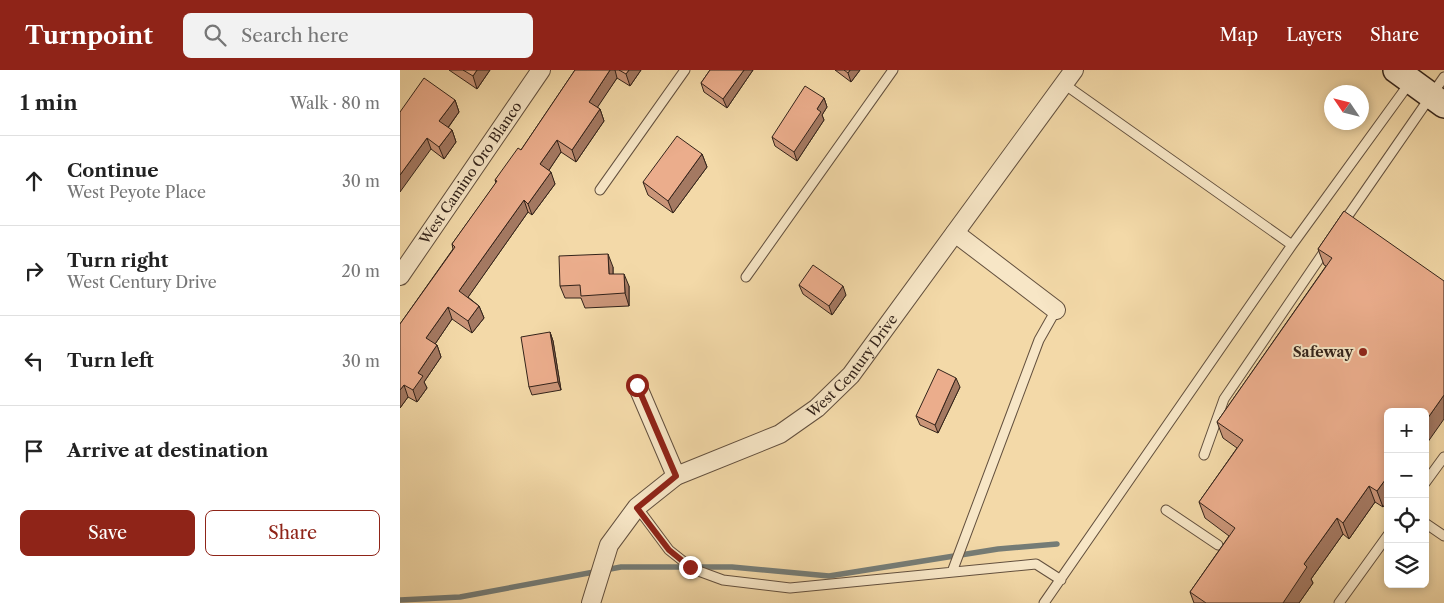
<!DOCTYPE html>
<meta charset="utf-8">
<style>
body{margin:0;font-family:"Libre Caslon Text",serif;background:#f2f2f2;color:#222}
.controls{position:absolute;right:15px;bottom:15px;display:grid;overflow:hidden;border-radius:8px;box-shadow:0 2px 8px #0003}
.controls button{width:45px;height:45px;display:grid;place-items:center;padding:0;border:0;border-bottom:1px solid #e0e0e0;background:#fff;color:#222;font:25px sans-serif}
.compass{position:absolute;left:924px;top:15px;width:45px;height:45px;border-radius:50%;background:#fff;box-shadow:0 2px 8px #0003;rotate:305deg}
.stop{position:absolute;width:15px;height:15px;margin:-11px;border:4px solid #8f2418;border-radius:50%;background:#fff}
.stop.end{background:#8f2418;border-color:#fff;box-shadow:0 1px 5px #0008}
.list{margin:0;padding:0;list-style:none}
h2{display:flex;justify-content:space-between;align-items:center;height:65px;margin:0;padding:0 20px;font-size:21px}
h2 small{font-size:16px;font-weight:400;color:#767676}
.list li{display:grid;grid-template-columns:32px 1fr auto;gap:15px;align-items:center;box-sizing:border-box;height:90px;padding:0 20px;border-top:1px solid #e0e0e0}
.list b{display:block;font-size:19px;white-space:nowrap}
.list p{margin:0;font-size:16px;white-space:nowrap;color:#767676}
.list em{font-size:16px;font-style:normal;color:#767676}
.actions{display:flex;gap:10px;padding:15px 20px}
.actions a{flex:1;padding:11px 0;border:1px solid #8f2418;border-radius:8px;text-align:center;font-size:18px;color:#8f2418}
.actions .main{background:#8f2418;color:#fff}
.icon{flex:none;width:28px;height:28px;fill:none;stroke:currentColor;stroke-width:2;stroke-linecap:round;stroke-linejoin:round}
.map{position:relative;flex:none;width:1044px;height:533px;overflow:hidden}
header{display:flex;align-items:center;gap:30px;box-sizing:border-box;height:70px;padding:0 25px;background:#8f2418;color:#fff}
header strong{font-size:24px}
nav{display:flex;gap:28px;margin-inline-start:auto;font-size:18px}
.search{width:350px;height:45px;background:#f2f2f2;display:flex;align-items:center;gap:12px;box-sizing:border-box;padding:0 18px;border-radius:8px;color:#767676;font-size:19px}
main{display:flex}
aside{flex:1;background:#fff}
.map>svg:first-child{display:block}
</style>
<header>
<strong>Turnpoint</strong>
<div class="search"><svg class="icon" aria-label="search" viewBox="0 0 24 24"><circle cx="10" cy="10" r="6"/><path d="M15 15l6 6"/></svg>Search here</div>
<nav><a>Map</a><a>Layers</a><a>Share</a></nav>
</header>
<main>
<aside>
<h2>1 min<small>Walk · 80 m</small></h2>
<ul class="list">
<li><svg class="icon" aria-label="ahead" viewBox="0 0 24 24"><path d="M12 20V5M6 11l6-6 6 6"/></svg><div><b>Continue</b><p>West Peyote Place</p></div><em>30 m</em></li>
<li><svg class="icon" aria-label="right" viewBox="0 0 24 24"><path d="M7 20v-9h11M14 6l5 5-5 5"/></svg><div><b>Turn right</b><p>West Century Drive</p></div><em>20 m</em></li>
<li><svg class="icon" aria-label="left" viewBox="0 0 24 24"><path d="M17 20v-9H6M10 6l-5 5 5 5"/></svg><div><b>Turn left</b></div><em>30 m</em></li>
<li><svg class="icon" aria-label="arrive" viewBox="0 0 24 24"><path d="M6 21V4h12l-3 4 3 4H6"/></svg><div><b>Arrive at destination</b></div></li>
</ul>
<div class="actions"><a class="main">Save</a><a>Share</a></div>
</aside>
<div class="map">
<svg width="1044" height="533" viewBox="0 0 1044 533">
<rect width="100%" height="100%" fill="#f3d9a8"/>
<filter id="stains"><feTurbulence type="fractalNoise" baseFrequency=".004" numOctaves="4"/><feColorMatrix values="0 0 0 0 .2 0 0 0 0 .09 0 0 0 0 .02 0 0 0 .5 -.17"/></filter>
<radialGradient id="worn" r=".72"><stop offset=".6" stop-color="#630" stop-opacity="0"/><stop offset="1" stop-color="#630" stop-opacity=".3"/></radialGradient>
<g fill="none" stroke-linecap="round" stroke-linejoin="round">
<path stroke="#757c76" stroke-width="5.5" d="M0,530L60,527L221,497H332L429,506L598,479L657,474"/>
<g stroke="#63503e" stroke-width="11">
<path id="lane" d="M664,14L892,175
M200,120L285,0
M943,153L1044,7
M346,207L493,0
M804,385L824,329L928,176
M1025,413L1044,387
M237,437L269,480L293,499L323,510L390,518L636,494L661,510
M766,440L818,475
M1025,453L1044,466
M552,502L639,270L656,240
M644,533L892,175L1011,11
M939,533L988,465"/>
</g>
<g stroke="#63503e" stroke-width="20">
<g id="street">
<path d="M555,163L656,240"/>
<path id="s1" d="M0,206L141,0"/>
<path d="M237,315L276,406"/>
<path id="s2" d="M191,533L209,475L237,437L276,406L380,364L417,338L451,305L674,0"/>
</g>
</g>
<g stroke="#33231a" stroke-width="28">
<path id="secondary" d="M996,0L1044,35"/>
</g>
<use href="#lane" stroke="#f7e6c6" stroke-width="9"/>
<use href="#street" stroke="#f7e6c6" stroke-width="18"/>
<use href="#secondary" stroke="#f7e6c6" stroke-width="25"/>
</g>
<path fill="#ca9578" stroke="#33231a" d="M49,0H90L77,19Z
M175,0H241L230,16L217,8L197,37L200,39L204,51L176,92L161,82L149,100L155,114L132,145L128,142L68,227L79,236L84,248L72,263L52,249L35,274L37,275L41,287L24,312L27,318L17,332L8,327L0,338V254L53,179L52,174L96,113L95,110L121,80Z
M310,0H353L327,38L304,22L301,13Z
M435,0H460L451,12Z
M424,28L427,37L422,45L424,50L397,91L375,76L372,67Z
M55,30L59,42L48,58L52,60L56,72L44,89L31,79L0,42Z
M302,84L307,97L273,143L248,125L243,112Z
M944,141L983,437L975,432L949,469L943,464L911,509L913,513L899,533H794L790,522L829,466L805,448L799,432L837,378L823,368L817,352L926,196L924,195L918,179Z
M213,197V204L229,216V236L185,238L181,228H165L160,216Z
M399,215L446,225L432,245L403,224Z
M150,262L153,271L161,320L132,325L129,317Z
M560,317L538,363L520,355L516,346Z"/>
<path fill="#a47962" stroke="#33231a" d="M77,0H90L77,19L73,6Z
M210,0H215L217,8L193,44L189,32Z
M229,0H241L230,16L226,4Z
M344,0H353L327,38L323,29Z
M450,0H460L451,12L448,3Z
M424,28L427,37L422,45L424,50L397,91L394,82L417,39Z
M55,30L59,42L44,63L39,51Z
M200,39L204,51L176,92L172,80Z
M52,60L56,72L44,89L39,77Z
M27,68L31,79L0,122V105Z
M157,70L161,82L145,106L140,94Z
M302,84L307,97L273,143L268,131Z
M151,102L155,114L132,145L128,134Z
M124,130L128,142L64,233L59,221Z
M208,184L213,197V217L209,204Z
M224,204L229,216V236L225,223Z
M443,216L446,225L432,245L429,236Z
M79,236L84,248L72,263L68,251Z
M48,237L52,249L31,280L26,268Z
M150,262L153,271L161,320L158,312Z
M37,275L41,287L24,312L27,318L17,332L13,320L18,303Z
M556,308L560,317L538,363L535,355Z
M4,315L8,327L0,338V320Z
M1044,325V349L1025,376V352Z
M988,406V430L983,437L977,421Z
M969,416L975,432L949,469L943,453Z
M937,448L943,464L911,509L913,513L899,533H883L904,494Z"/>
<path fill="#ebad8c" stroke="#33231a" d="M63,0H77L73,6Z
M175,0H210L189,32L200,39L172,80L157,70L140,94L151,102L128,134L124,130L59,221L79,236L68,251L48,237L26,268L37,275L18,303L23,306L13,320L4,315L0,320V254L55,177L52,174L97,111L95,110L118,78L121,80Z
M219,0H229L226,4Z
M310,0H344L323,29L301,13Z
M444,0H450L448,3Z
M24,8L55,30L39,51L52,60L39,77L27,68L0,105V42Z
M405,16L424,28L417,39L421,42L394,82L372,67Z
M277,66L302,84L268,131L243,112Z
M944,141L1044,211V325L1025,352V342H988V406L977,421L969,416L943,453L937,448L904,494L907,497L883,533H806L790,522L835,458L799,432L843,370L817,352L932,188L918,179Z
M208,184L209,204H224L225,223L181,226L180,215L160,216L159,186Z
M413,195L443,216L429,236L399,215Z
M150,262L158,312L129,317L121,267Z
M538,299L556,308L535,355L516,346Z"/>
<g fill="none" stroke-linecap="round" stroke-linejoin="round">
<path stroke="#8f2418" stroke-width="6" d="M237,315L276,406L237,438L269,480L290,497"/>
</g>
<circle fill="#8f2418" stroke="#f7e6c6" stroke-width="2" cx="963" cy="282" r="5"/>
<g text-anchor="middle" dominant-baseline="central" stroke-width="4" stroke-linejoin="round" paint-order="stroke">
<g font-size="14" fill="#33231a" stroke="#f7e6c6">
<text stroke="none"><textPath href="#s1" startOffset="125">West Camino Oro Blanco</textPath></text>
<text stroke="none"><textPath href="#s2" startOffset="370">West Century Drive</textPath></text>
</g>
<g font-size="14" font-weight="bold" fill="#33231a" stroke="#f7e6c6" text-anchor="end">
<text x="953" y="282">Safeway</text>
</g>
</g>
<rect width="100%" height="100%" filter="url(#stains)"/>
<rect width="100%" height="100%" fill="url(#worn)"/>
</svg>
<div class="controls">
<button>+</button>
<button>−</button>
<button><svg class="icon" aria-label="locate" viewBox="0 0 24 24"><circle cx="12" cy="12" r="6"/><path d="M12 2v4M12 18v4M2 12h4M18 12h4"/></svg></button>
<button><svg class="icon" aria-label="layers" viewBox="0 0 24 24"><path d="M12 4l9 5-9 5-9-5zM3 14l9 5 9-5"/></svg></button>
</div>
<svg class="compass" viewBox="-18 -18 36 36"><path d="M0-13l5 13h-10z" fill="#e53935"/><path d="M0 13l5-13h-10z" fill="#767676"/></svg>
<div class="stop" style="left:237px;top:315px"></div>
<div class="stop end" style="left:290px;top:497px"></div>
</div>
</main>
